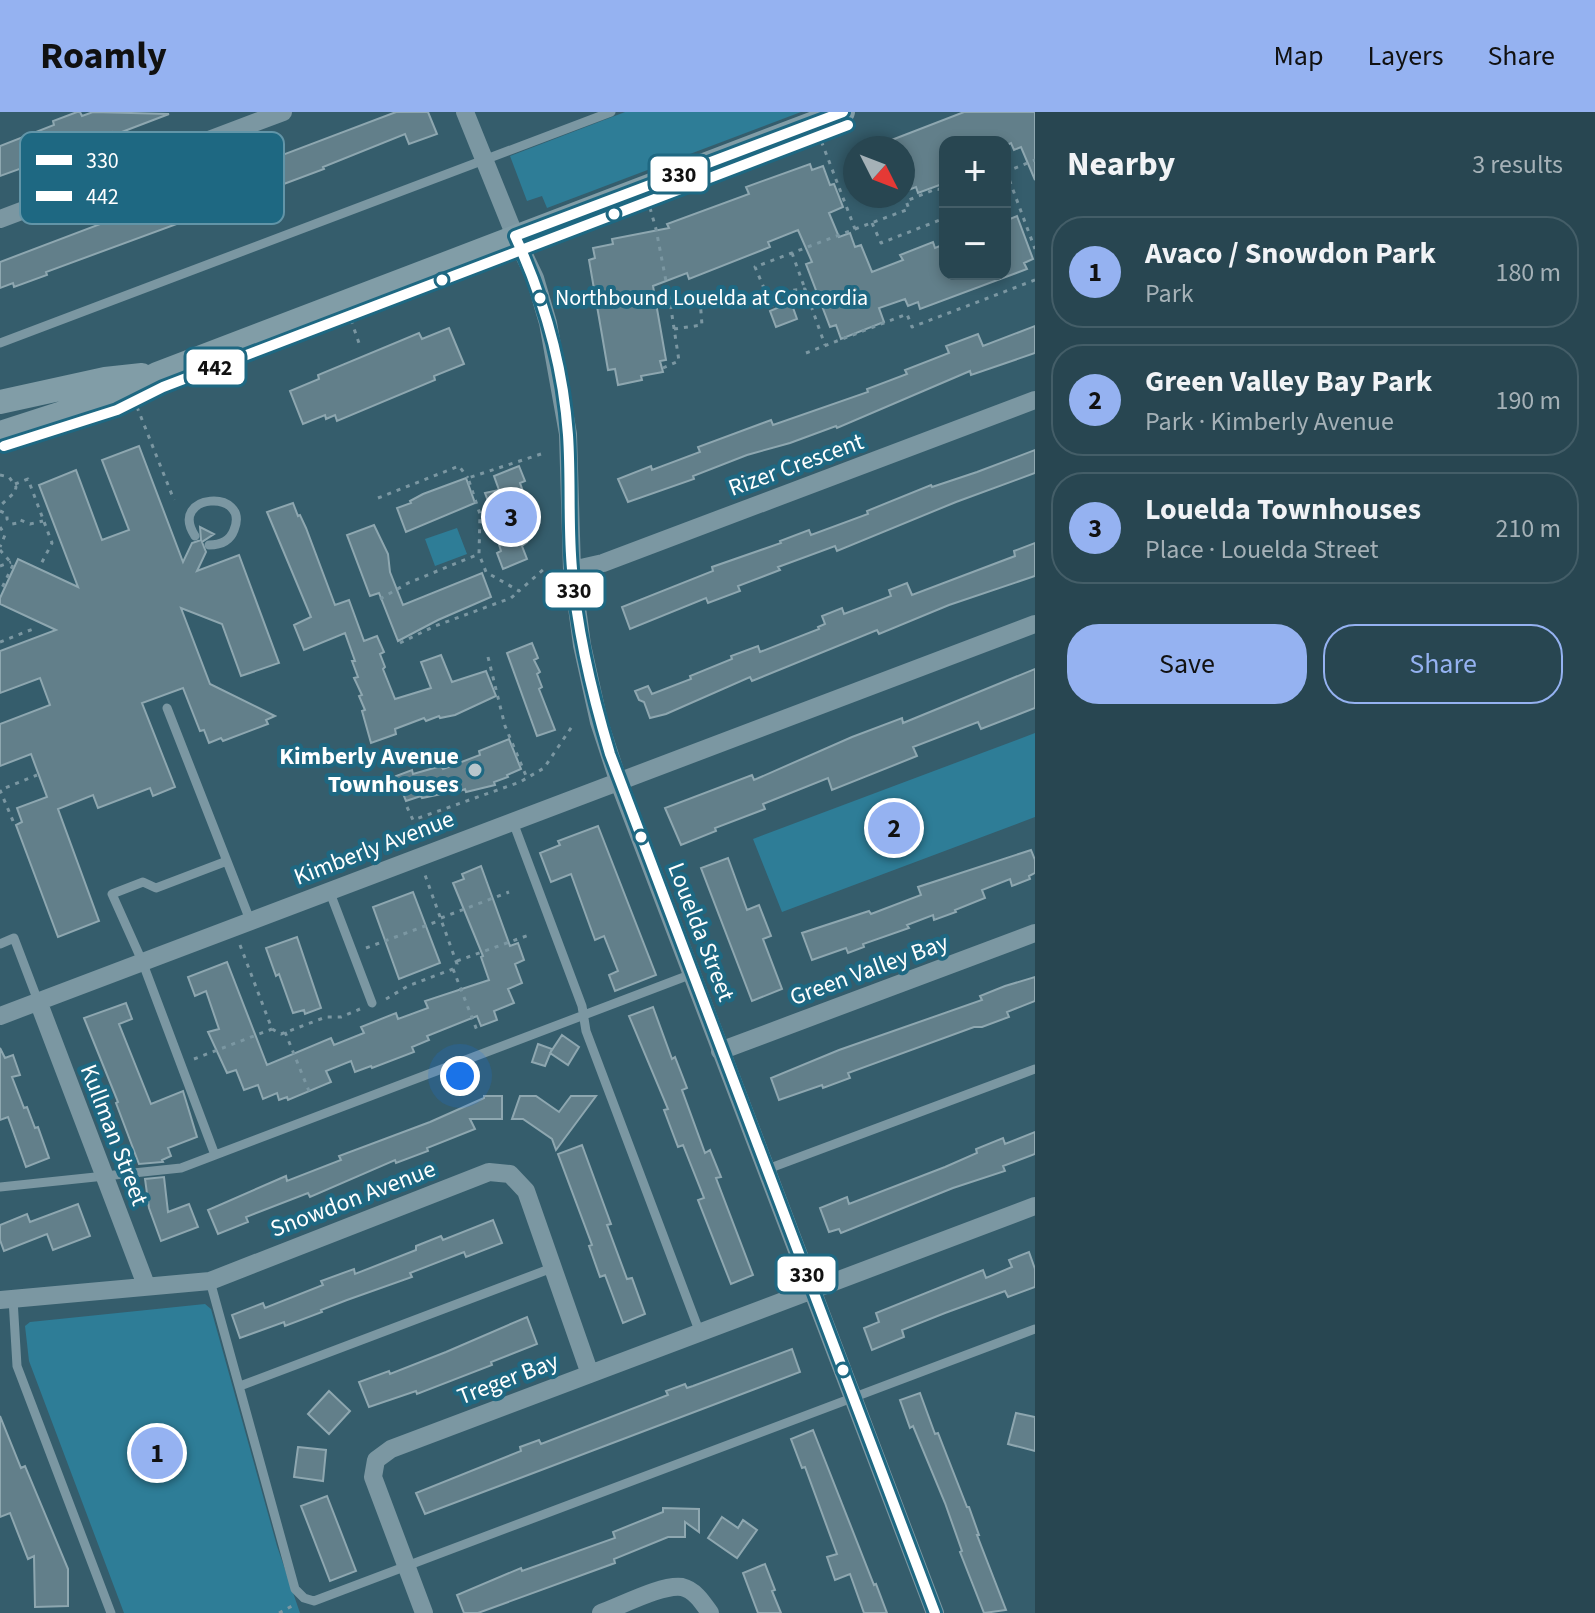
<!DOCTYPE html>
<meta charset="utf-8">
<style>
body{margin:0;font-family:"Source Sans 3",sans-serif;background:#304d58;color:#f1f3f6}
.controls{position:absolute;right:24px;top:24px;display:grid;overflow:hidden;border-radius:16px;box-shadow:0 4px 12px #0003}
.controls button{width:72px;height:72px;display:grid;place-items:center;padding:0;border:0;border-bottom:2px solid #445e68;background:#284651;color:#f1f3f6;font:40px sans-serif}
.compass{position:absolute;left:843px;top:24px;width:72px;height:72px;border-radius:50%;background:#284651;box-shadow:0 4px 12px #0003;rotate:132deg}
.you{position:absolute;left:460px;top:964px;width:28px;height:28px;margin:-20px;border:6px solid #fff;border-radius:50%;background:#1a73e8;box-shadow:0 0 0 12px #1a73e833}
.badge{display:grid;place-items:center;width:52px;height:52px;border-radius:50%;background:#95b2f1;color:#111;font-size:26px;font-weight:700}
.pin{position:absolute;translate:-50% -50%;border:4px solid #fff;box-shadow:0 2px 8px #0006}
.list{margin:0;padding:0;list-style:none}
h2{display:flex;justify-content:space-between;align-items:center;height:104px;margin:0;padding:0 32px;font-size:34px}
h2 small{font-size:26px;font-weight:400;color:#a5b1b7}
.list li{display:grid;grid-template-columns:52px 1fr auto;gap:24px;align-items:center;box-sizing:border-box;height:112px;margin:0 16px 16px;padding:0 16px;border:2px solid #445e68;border-radius:32px}
.list b{display:block;font-size:30px;white-space:nowrap}
.list p{margin:0;font-size:26px;white-space:nowrap;color:#a5b1b7}
.list em{font-size:26px;font-style:normal;color:#a5b1b7}
.actions{display:flex;gap:16px;padding:24px 32px}
.actions a{flex:1;padding:18px 0;border:2px solid #95b2f1;border-radius:32px;text-align:center;font-size:28px;color:#95b2f1}
.actions .main{background:#95b2f1;color:#111}
.map{position:relative;flex:none;width:1035px;height:1501px;overflow:hidden}
header{display:flex;align-items:center;gap:48px;box-sizing:border-box;height:112px;padding:0 40px;background:#95b2f1;color:#111}
header strong{font-size:38px}
nav{display:flex;gap:44px;margin-inline-start:auto;font-size:28px}
main{display:flex}
aside{flex:1;background:#284651}
.map>svg:first-child{display:block}
</style>
<header>
<strong>Roamly</strong>
<nav><a>Map</a><a>Layers</a><a>Share</a></nav>
</header>
<main>
<div class="map">
<svg width="1035" height="1501" viewBox="0 0 1035 1501">
<rect width="100%" height="100%" fill="#355d6c"/>
<path fill="#2e7d97" d="M625,0H801L547,96L542,84L527,89L510,44Z
M457,416L467,442L435,454L425,427Z
M1035,621V705L782,800L753,727Z
M205,1192L211,1197L277,1434L300,1501H124L29,1249L25,1214L30,1210Z"/>
<path fill="#627f8a" stroke="#8ea7b0" stroke-width="2" d="M77,0H80L82,4L93,0L169,2L114,23L112,20L83,34L0,64V34L54,13L53,9Z
M396,0H428L437,22L409,32L405,22L323,55L324,57L249,85L248,82L203,100L204,102L46,160L47,163L14,175L13,171L0,176V150Z
M964,0H1035V68L1021,35L1014,38L1011,31L1005,34V30H945V71L918,81L916,75L903,80V36L876,34Z
M810,52L812,58L823,54L830,73L834,72L843,95L829,101L839,125L850,121L855,135L861,133L872,160L903,148L900,143L933,130L935,136L945,132V162H1005V109L1017,104L1033,147L1024,151L1027,157L920,197L918,190L908,194L905,187L879,196L884,210L841,227L836,213L830,215L806,152L812,150L798,118L768,130L770,135L689,167L687,161L653,174L666,248L660,249L663,260L641,264L642,268L618,273L615,257L608,258L602,223L589,148L595,146L593,136L613,132L612,127L669,116L667,112L749,82L746,75Z
M791,190L797,207L776,215L770,199Z
M1035,214V241L971,263L970,259L837,316L836,314L790,331L747,343L693,364L694,367L628,390L618,367L651,354L652,358L700,340L698,335L771,308L773,313L868,280L867,277L907,262L905,258L949,241L946,234L978,222L983,234Z
M449,216L464,252L434,264L435,268L337,309L335,303L326,307L325,303L303,312L290,279L319,267L318,263L419,221L422,227Z
M139,334L183,450L192,431L201,428L200,415L214,422L202,430L206,440L197,459L239,443L279,551L241,564L222,512L181,496L210,572L275,604L266,608L268,612L223,629L221,626L209,631L204,618L200,619L183,576L142,591L175,675L153,684L150,676L98,696L93,683L58,697L99,809L58,825L16,713L22,710L17,696L47,685L31,642L0,654V612L50,593L40,566L0,581V539L56,518L0,492V486L18,447L78,475L39,373L76,358L102,428L129,418L102,348Z
M1035,338V361L956,390L837,439L835,434L778,455L780,458L738,474L740,479L708,491L706,486L630,517L622,495L713,459L712,455L781,431L780,429L809,418L811,423L868,402L867,399L931,373L932,375L977,360Z
M519,354L525,369L520,371L525,385L521,387L526,400L522,402L527,415L522,418L527,430L522,434L527,447L503,457L497,441L501,439L497,426L501,424L485,381L499,378L494,364Z
M466,366L475,391L406,420L397,396L411,391L410,389L423,382Z
M293,391L298,404L300,403L306,416L335,493L349,488L364,529L377,524L384,540L380,542L385,555L383,557L395,587L431,576L421,550L441,543L452,570L486,559L496,584L455,603L440,606L439,604L426,609L424,606L395,617L396,622L371,631L362,599L365,598L359,584L362,583L354,566L358,565L352,549H355L345,521L304,538L294,513L311,505L267,400Z
M374,413L388,442L390,460L403,493L482,461L491,485L438,508L398,529L379,481L370,484L347,423Z
M1035,431V464L949,493L879,522L877,518L752,569L750,565L666,602L650,606L644,590L639,588L635,579L648,574L652,582L691,567L690,564L732,547L731,544L758,534L760,540L819,517L818,515L825,512L822,504L842,496L844,502L891,484L889,478L907,471L912,483L1015,444L1014,439Z
M532,531L538,546L534,548L540,560L537,562L542,575L539,577L555,618L537,624L507,541Z
M1035,557V596L981,617L978,610L913,635L917,644L832,678L828,666L763,692L765,697L715,716L716,719L681,733L665,696L752,663L754,668L852,625L902,606L903,611Z
M509,627L521,657L507,663L508,665L494,670L495,673L466,680L465,677L452,682L451,680L422,686L421,684L406,689L396,664L412,658L413,662L441,654L443,657L480,643L479,639Z
M598,714L656,863L615,879L609,863L618,859L604,824L595,828L571,762L551,770L540,741L560,733L558,729Z
M1031,738L1035,748V761L1029,764L1030,767L1012,774L1010,767L982,778L985,786L955,798L956,800L934,808L933,803L907,813L909,816L863,832L864,835L848,841L846,836L812,848L802,821L869,799L871,802L921,783L918,775Z
M728,746L747,798L759,793L771,824L763,827L782,877L752,889L701,756Z
M481,754L510,834L518,831L524,848L515,852L522,871L508,877L514,891L494,899L497,908L481,914L477,904L427,924L429,928L412,935L414,940L372,956L371,954L355,960L351,949L326,959L331,970L288,988L287,985L279,988L277,981L263,987L258,973L244,978L236,958L227,961L208,920L219,917L206,879L195,884L188,865L227,850L267,953L331,926L334,933L364,921L361,915L396,901L398,907L428,896L425,889L489,868L481,845L483,844L453,771L464,767L462,762Z
M413,780L440,851L399,867L373,795Z
M297,825L321,896L305,902L304,898L293,901L279,862L276,864L266,836Z
M1035,865V889L1007,900L1009,905L982,915H974L848,961L850,966L823,976L822,973L779,988L771,966L839,938L982,888L980,884L1005,874Z
M126,891L132,907L119,912L151,992L183,979L197,1025L168,1036L171,1044L162,1048L163,1050L139,1052L116,991L118,990L84,906Z
M653,895L672,947L675,945L687,976L682,978L705,1041L710,1038L721,1065L716,1066L753,1163L731,1172L698,1088L704,1086L683,1033L678,1035L664,998L668,997L629,904Z
M562,923L579,935L568,953L550,941Z
M538,932L552,937L545,954L532,950Z
M0,936L5,946L13,943L20,963L12,965L24,996L27,995L35,1016L38,1015L49,1046L26,1055L8,1005L0,1008Z
M484,984H502V1007H470L475,1017L427,1036L428,1039L396,1051L395,1048L310,1085L308,1081L246,1105L248,1110L218,1122L208,1098L286,1064L287,1069L341,1048L339,1044L430,1010L484,986Z
M520,984H536L559,1000L571,984H596L556,1038L552,1027L523,1007H512Z
M1035,1020V1042L1003,1054L1005,1059L953,1076L841,1121L839,1117L829,1120L820,1096L847,1085L849,1092L945,1055L977,1041L976,1037L1003,1026L1005,1032Z
M582,1033L611,1112L607,1113L627,1167L632,1166L645,1202L623,1211L605,1163L600,1165L589,1134L592,1133L558,1042Z
M164,1065L168,1100L189,1092L198,1115L161,1129L149,1096L145,1067Z
M78,1092L90,1124L53,1138L47,1122L4,1139L0,1128V1113L27,1102L30,1110Z
M493,1108L502,1131L466,1145L464,1140L410,1161L412,1165L347,1188L321,1198L322,1200L285,1214L284,1210L240,1226L232,1203L263,1191L265,1196L323,1173L321,1169L354,1157L355,1162L416,1138V1134L441,1124L443,1128Z
M1029,1140L1035,1157V1175L1008,1185L1005,1179L945,1201L902,1218L904,1225L872,1238L864,1216L879,1210L876,1201L983,1158L986,1166L1012,1155L1009,1148Z
M527,1205L537,1232L491,1250L492,1253L417,1282L416,1279L369,1295L359,1270L389,1259L390,1262L446,1240Z
M792,1237L800,1260L425,1402L416,1381L521,1339L520,1335L539,1328L541,1332L668,1283L666,1279L685,1272L687,1276L693,1274Z
M329,1279L350,1299L329,1322L308,1302Z
M920,1281L935,1322L938,1321L967,1395H969L979,1423H977L1006,1498L984,1501L960,1440L962,1439L945,1391L913,1314L910,1316L900,1288Z
M1016,1301L1035,1305V1339L1008,1332Z
M0,1304L21,1356L25,1354L68,1457V1494L35,1495L34,1444L28,1447L10,1401L0,1405Z
M813,1318L874,1473L876,1472L887,1501H864L850,1462L835,1468L827,1445L837,1442L805,1355L802,1356L791,1327Z
M298,1335L326,1338L323,1369L294,1365Z
M327,1384L356,1459L330,1469L301,1394Z
M663,1396L699,1397V1420L685,1410V1425H668L614,1447L615,1451L478,1501H464L457,1483L521,1456L522,1459L615,1426L613,1420L663,1400Z
M722,1405L738,1416L743,1408L757,1418L737,1446L708,1426Z
M765,1452L775,1478L772,1479L781,1501H758L743,1461Z"/>
<g fill="none" stroke-linecap="round" stroke-linejoin="round">
<path stroke="#7b97a2" stroke-width="3" stroke-dasharray="4 6" stroke-linecap="butt" d="M1006,59L1035,137
M1005,60L1035,48
M1005,83L1014,80
M650,96L656,117L670,190L805,177L825,233
M872,111L881,131L945,106
M855,117L909,97L906,89L936,77L945,78
M792,141L805,177
M772,195L755,155L855,117L822,31
M351,208L359,231
M674,217L702,213L700,187
M806,241L907,202L912,215L1035,168
M663,256L679,249L670,190
M137,295L174,388
M541,342L468,366L480,402L479,442L486,460L519,479L545,456
M0,363L9,365L16,375L15,380L0,394
M15,372L28,367L52,431L40,454
M378,386L459,354L468,366
M0,399L7,402V407L12,412L18,411L20,408L30,412L43,409
M0,415L5,423L0,435
M0,438L13,453L0,480
M0,454L11,450
M380,487L408,471L479,442
M0,530L33,517
M400,531L435,514L511,486L519,479
M488,545L505,614L527,666
M407,695L413,708L520,670L544,656L573,613
M13,709L0,678L37,663
M441,806L509,780
M240,833L272,917L281,922L326,905H341L360,897
M366,836L441,808
M457,849L529,823
M453,857L478,921
M386,887L408,874L453,857L457,852L425,763
M285,920L311,984
M194,947L272,917
M279,1501L294,1493"/>
<path stroke="#7b97a2" stroke-width="9" d="M0,231L611,0
M195,424C167,381 251,376 234,418C230,429 220,433 209,433
M167,596L250,808
M513,710L582,894L586,919L700,1221
M329,778L372,891
M0,832L14,826L38,889
M215,1043L142,849L112,782L143,770L156,776L227,749
M765,1058L1035,957
M0,1075L181,1056L692,862
M210,1169L295,1477L304,1486L314,1489L1035,1217
M13,1187L17,1254L111,1501
M240,1274L552,1156"/>
<path stroke="#7b97a2" stroke-width="18" d="M465,0L515,124L535,166L548,211L568,322L572,458L582,533L599,610L618,668L935,1501
M0,107L283,0
M572,458L603,451L1035,288
M38,889L146,1173
M0,904L1035,512
M720,939L1035,821
M0,1188L210,1169L489,1060L510,1062L526,1079L590,1262
M424,1501L373,1365L376,1348L391,1337L1035,1094
M601,1501C621,1494 662,1472 682,1475C695,1478 703,1491 710,1501"/>
<path stroke="#819da7" stroke-width="24" d="M0,290L105,267L142,263
M0,321L112,285L157,262L843,0"/>
<g stroke="#1e6882" stroke-width="16">
<path id="bus-1" d="M515,124C544,187 563,253 568,323C571,368 568,413 572,457C577,520 592,582 610,642L935,1501
M515,124L843,0"/>
</g>
<g stroke="#1e6882" stroke-width="16">
<path id="bus-2" d="M4,334L117,298L163,275L848,13"/>
</g>
<use href="#bus-1" stroke="#fff" stroke-width="10"/>
<use href="#bus-2" stroke="#fff" stroke-width="10"/>
</g>
<g fill="#fff" stroke="#1e6882" stroke-width="3">
<circle cx="614" cy="102" r="7"/>
<circle cx="442" cy="168" r="7"/>
<circle cx="540" cy="186" r="7"/>
<circle cx="641" cy="725" r="7"/>
<circle cx="843" cy="1258" r="7"/>
</g>
<circle fill="#b8c6cc" stroke="#1e6882" stroke-width="3" cx="475" cy="658" r="8"/>
<g text-anchor="middle" dominant-baseline="central" stroke-width="8" stroke-linejoin="round" paint-order="stroke">
<g font-size="22" fill="#fff" stroke="#1e6882" text-anchor="start">
<text x="555" y="186">Northbound Louelda at Concordia</text>
</g>
<g font-size="24" fill="#fff" stroke="#1e6882">
<text transform="translate(796 353) rotate(-20)">Rizer Crescent</text>
<text transform="translate(374 736) rotate(-21)">Kimberly Avenue</text>
<text transform="translate(701 820) rotate(69)">Louelda Street</text>
<text transform="translate(869 858) rotate(-20)">Green Valley Bay</text>
<text transform="translate(114 1023) rotate(69)">Kullman Street</text>
<text transform="translate(353 1087) rotate(-21)">Snowdon Avenue</text>
<text transform="translate(508 1267) rotate(-21)">Treger Bay</text>
</g>
<g font-size="24" font-weight="bold" fill="#fff" stroke="#1e6882" text-anchor="end">
<text x="459" y="644">Kimberly Avenue<tspan x="459" dy="28">Townhouses</tspan></text>
</g>
</g>
<rect x="20" y="20" width="264" height="92" rx="12" fill="#1e6882" stroke="#6295a8" stroke-width="2"/>
<rect x="36" y="43" width="36" height="10" fill="#fff"/>
<rect x="36" y="79" width="36" height="10" fill="#fff"/>
<g font-size="22" fill="#fff">
<text x="86" y="56">330</text>
<text x="86" y="92">442</text>
</g>
<g stroke="#1e6882" stroke-width="3">
<rect x="649" y="43" width="60" height="38" rx="8" fill="#fff"/>
<rect x="185" y="236" width="61" height="38" rx="8" fill="#fff"/>
<rect x="544" y="459" width="61" height="38" rx="8" fill="#fff"/>
<rect x="776" y="1143" width="61" height="38" rx="8" fill="#fff"/>
</g>
<g font-size="22" text-anchor="middle" font-weight="bold" fill="#111">
<text x="679" y="70">330</text>
<text x="215" y="263">442</text>
<text x="574" y="486">330</text>
<text x="807" y="1170">330</text>
</g>
</svg>
<div class="controls">
<button>+</button>
<button>−</button>
</div>
<svg class="compass" viewBox="-18 -18 36 36"><path d="M0-13l5 13h-10z" fill="#e53935"/><path d="M0 13l5-13h-10z" fill="#a5b1b7"/></svg>
<div class="you"></div>
<div class="pin badge" style="left:157px;top:1341px">1</div>
<div class="pin badge" style="left:894px;top:716px">2</div>
<div class="pin badge" style="left:511px;top:405px">3</div>
</div>
<aside>
<h2>Nearby<small>3 results</small></h2>
<ul class="list">
<li><span class="badge">1</span><div><b>Avaco / Snowdon Park</b><p>Park</p></div><em>180 m</em></li>
<li><span class="badge">2</span><div><b>Green Valley Bay Park</b><p>Park · Kimberly Avenue</p></div><em>190 m</em></li>
<li><span class="badge">3</span><div><b>Louelda Townhouses</b><p>Place · Louelda Street</p></div><em>210 m</em></li>
</ul>
<div class="actions"><a class="main">Save</a><a>Share</a></div>
</aside>
</main>
